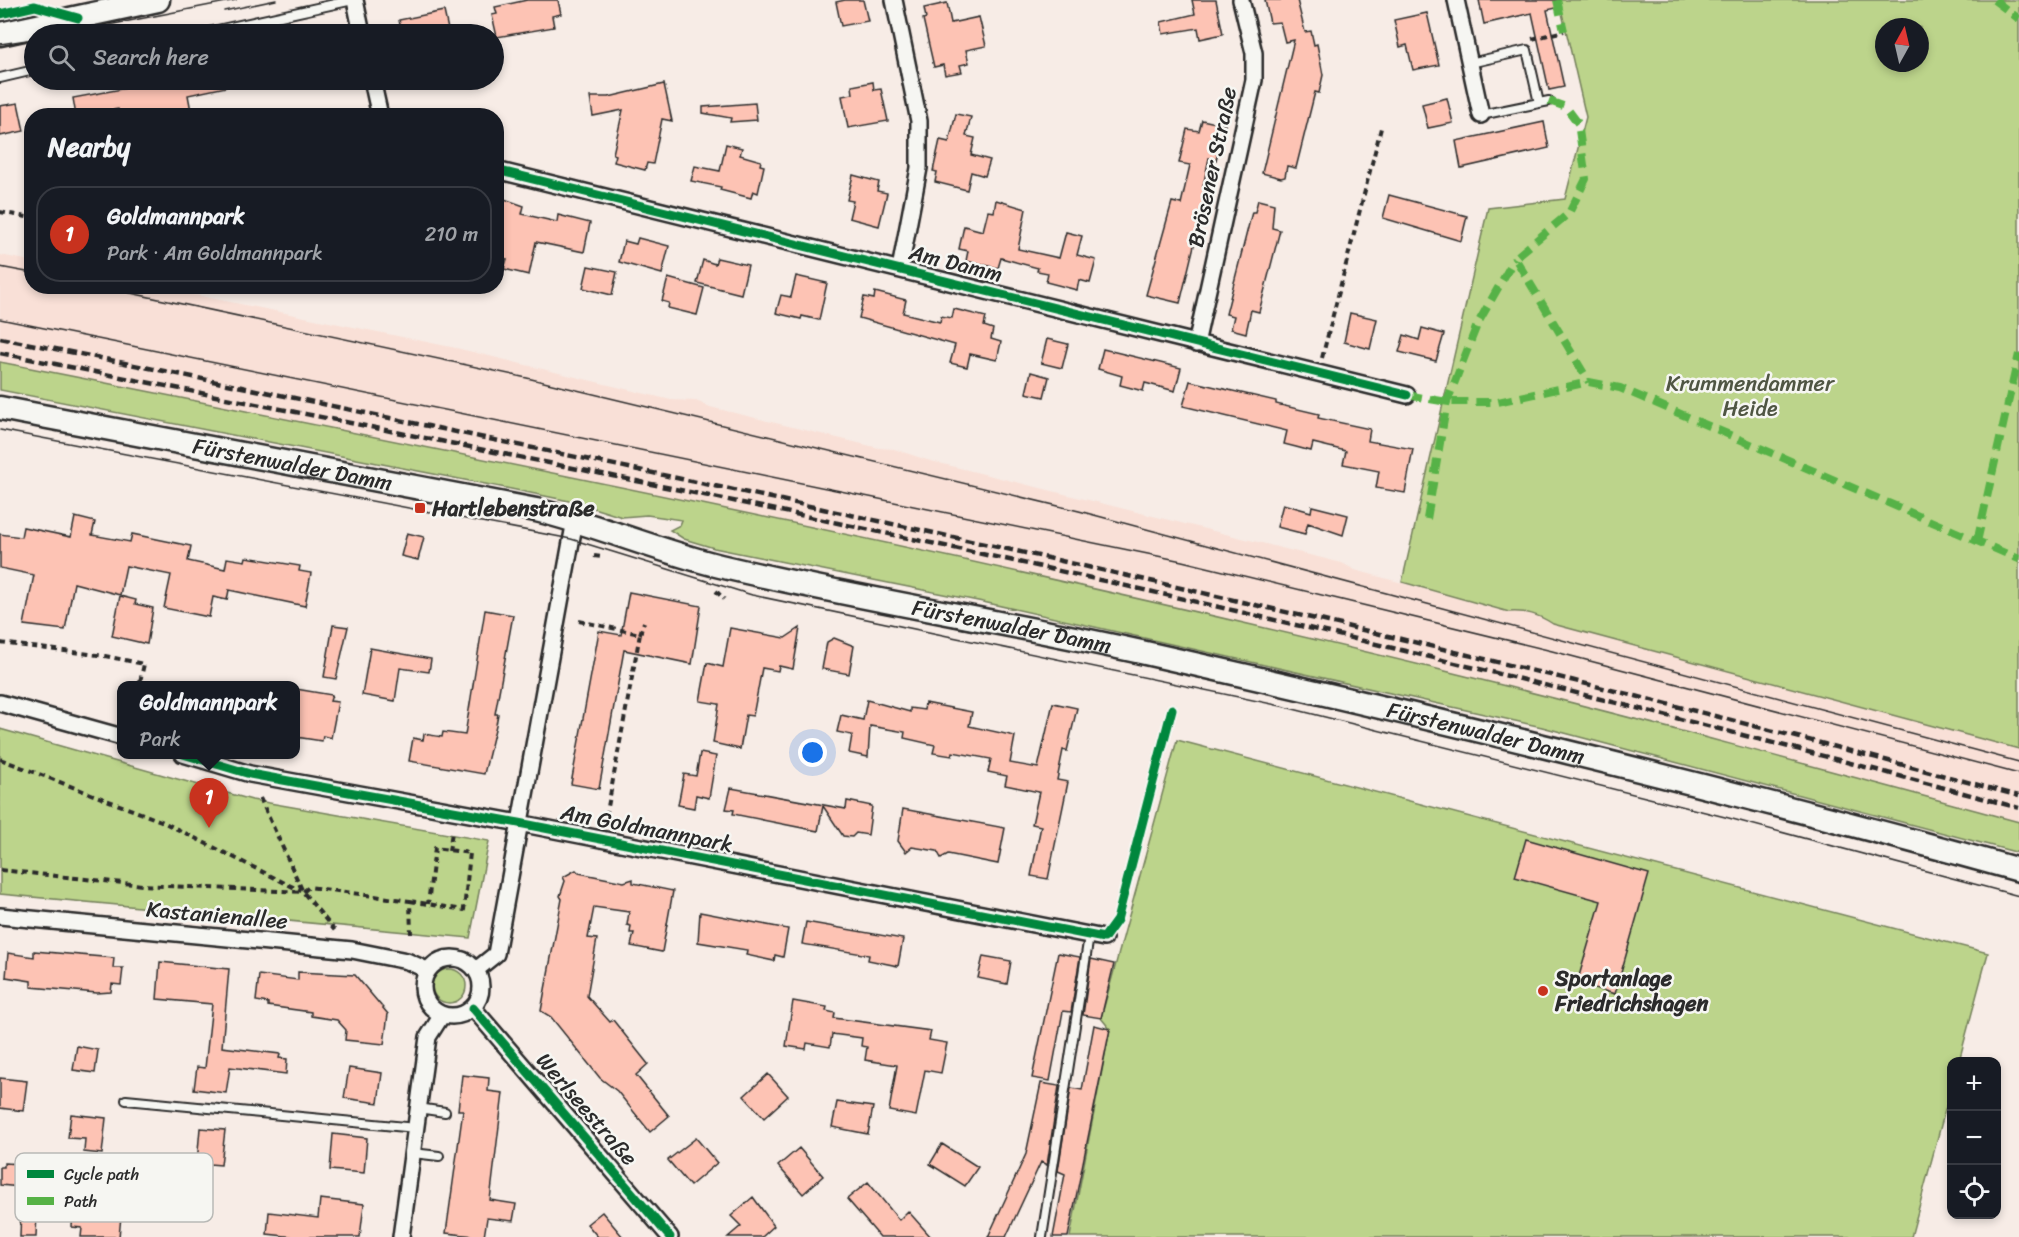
<!DOCTYPE html>
<meta charset="utf-8">
<style>
body{margin:0;font-family:Sriracha,sans-serif;background:#20242c;color:#f1f3f6}
.controls{position:absolute;right:18px;bottom:18px;display:grid;overflow:hidden;border-radius:12px;box-shadow:0 3px 9px #0003}
.controls button{width:54px;height:54px;display:grid;place-items:center;padding:0;border:0;border-bottom:2px solid #363941;background:#171b24;color:#f1f3f6;font:30px sans-serif}
.compass{position:absolute;left:1875px;top:18px;width:54px;height:54px;border-radius:50%;background:#171b24;box-shadow:0 3px 9px #0003;rotate:8deg}
.you{position:absolute;left:813px;top:753px;width:21px;height:21px;margin:-15px;border:4px solid #fff;border-radius:50%;background:#1a73e8;box-shadow:0 0 0 9px #1a73e833}
.badge{display:grid;place-items:center;width:39px;height:39px;border-radius:50%;background:#c8321e;color:#fff;font-size:20px;font-weight:700}
.pin{position:absolute;translate:-50% -50px;filter:drop-shadow(0 2px 3px #0008)}
.pin::after{content:'';position:absolute;top:32px;width:21px;height:18px;background:inherit;clip-path:polygon(0 0,100% 0,50% 100%)}
.popup{position:absolute;left:117px;top:681px;width:183px;height:78px;box-sizing:border-box;display:grid;place-content:center;border-radius:12px;background:#171b24;filter:drop-shadow(0 2px 4px #0005);font-size:20px;white-space:nowrap;color:#9ea1a6}
.popup b{font-size:22px;color:#f1f3f6}
.popup::after{content:'';position:absolute;left:50%;top:100%;margin-left:-12px;border:12px solid transparent;border-top-color:#171b24}
.list{margin:0;padding:0;list-style:none}
h2{display:flex;justify-content:space-between;align-items:center;height:78px;margin:0;padding:0 24px;font-size:26px}
h2 small{font-size:20px;font-weight:400;color:#9ea1a6}
.list li{display:grid;grid-template-columns:39px 1fr auto;gap:18px;align-items:center;box-sizing:border-box;height:96px;margin:0 12px 12px;padding:0 12px;border:2px solid #363941;border-radius:24px}
.list b{display:block;font-size:22px;white-space:nowrap}
.list p{margin:0;font-size:20px;white-space:nowrap;color:#9ea1a6}
.list em{font-size:20px;font-style:normal;color:#9ea1a6}
.icon{flex:none;width:33px;height:33px;fill:none;stroke:currentColor;stroke-width:2;stroke-linecap:round;stroke-linejoin:round}
.map{position:relative;flex:none;width:2019px;height:1237px;overflow:hidden}
.search{position:absolute;background:#171b24;box-shadow:0 3px 9px #0003;left:24px;top:24px;width:480px;height:66px;display:flex;align-items:center;gap:15px;box-sizing:border-box;padding:0 21px;border-radius:33px;color:#9ea1a6;font-size:22px}
.panel{position:absolute;background:#171b24;box-shadow:0 3px 9px #0003;left:24px;top:108px;width:480px;height:186px;border-radius:24px}
.map>svg:first-child{display:block}
</style>
<div class="map">
<svg width="2019" height="1237" viewBox="0 0 2019 1237">
<rect width="100%" height="100%" fill="#f7ece6"/>
<filter id="ink" filterUnits="userSpaceOnUse"><feTurbulence type="fractalNoise" baseFrequency=".0167" numOctaves="2"/><feDisplacementMap in="SourceGraphic" scale="12" xChannelSelector="R" yChannelSelector="G"/><feConvolveMatrix kernelMatrix="1 2 1 2 8 2 1 2 1" color-interpolation-filters="sRGB"/></filter>
<g filter="url(#ink)">
<path fill="#f9e0d7" d="M0,255L31,261L32,286L157,287L456,348L671,400L696,401L710,407L879,448L894,449L927,460L1342,563L1355,570L1508,612L1522,611L1541,616L1553,624L2019,749V822L1632,717L1441,670L1013,571L0,362Z"/>
<path fill="#bcd48b" stroke="#74805b" stroke-width="1.5" fill-rule="evenodd" d="M1559,0H2019V749L1553,624C1538,614 1526,611 1509,612L1402,582L1488,208L1565,199L1586,117ZM1884,27H1920V63H1884Z
M0,362C483,458 967,554 1445,671C1637,718 1828,770 2019,822V853L1542,727L983,602L714,548L684,539L670,530L680,525L682,520L647,515L622,517L574,502L511,489L0,390Z
M0,729L252,800L489,841L470,938L0,894Z
M1177,740L1988,953L1959,1061L1952,1062L1951,1088L1911,1237H1070L1110,1029L1101,1018Z
M432 986a17 17 0 1 1 34 0a17 17 0 1 1-34 0Z"/>
<path fill="#fdc3b4" stroke="#2b2b2b" stroke-width="1.5" d="M527,0H558L561,14L552,16L554,27L497,37L492,15L497,14L495,7Z
M845,0H863L868,21L841,26L836,2Z
M1192,0H1216L1223,34L1200,39L1198,28L1163,34L1161,22L1195,14Z
M1265,0H1297L1305,32L1311,31L1314,45L1317,44L1323,75L1319,93L1315,92L1296,168L1287,166L1285,177L1281,178L1262,173L1294,40L1285,42L1280,22L1270,23Z
M1479,0H1560L1561,7L1547,10L1564,87L1549,90L1532,13L1484,24Z
M947,3L951,23L979,17L986,46L966,50L969,63L960,65L962,72L945,75L943,65L934,67L923,19L926,18L924,8Z
M444,11L449,34H402L399,20Z
M1427,13L1439,65L1413,70L1407,45L1400,47L1394,20Z
M170,80H225L226,87L188,95L192,116H119L118,109L76,116L73,98Z
M873,82L874,90L881,89L888,121L848,128L842,96L853,94L852,86Z
M664,84L672,121L662,119L653,164L647,163L645,170L614,162L616,155L613,154L623,110L593,116L590,97H609Z
M1447,98L1453,123L1428,128L1422,104Z
M18,103L24,131L0,136V106Z
M755,103L757,120L730,122L731,118L703,113V107Z
M956,114L971,117L966,136L975,138L971,155L990,160L985,176L971,172L967,190L935,182L937,172L933,171L940,140L949,142Z
M1202,120L1225,125L1216,160L1209,158L1203,187L1208,188L1180,303L1146,295L1172,202L1181,204L1190,165L1179,163L1187,129L1199,131Z
M1544,122L1549,148L1461,168L1456,141Z
M726,144L742,148L740,155L761,161L760,165L764,166L758,193L753,191L751,198L720,190L721,187L691,181L695,166L720,171Z
M853,175L879,182L877,191L887,193L879,226L849,218L853,201L847,200Z
M1389,195L1467,216L1461,241L1383,218Z
M496,196L524,206L522,214L557,222L558,215L590,223L584,252L536,242L529,275L504,269L507,259L496,258Z
M996,200L1026,209L1018,249L1059,258L1066,232L1082,236L1077,255L1096,260L1090,283L1079,280L1077,290L1046,282L1048,273L1037,271L1038,268L1001,258L998,268L966,261L968,251L959,249L964,226L983,231L988,211L994,212Z
M1258,200L1274,204L1272,228L1280,230L1259,312L1251,310L1246,333L1231,329L1234,316L1226,314L1252,212H1255Z
M638,238L669,246L662,274L619,262L624,241L636,244Z
M717,258L748,265L741,294L697,283L703,260L715,264Z
M588,266L617,272L612,295L583,288Z
M796,276L827,283L819,320L802,316L801,319L776,313L781,295L791,297Z
M668,278L704,288L697,315L668,308L669,303L662,301Z
M875,292L906,300L903,313L940,322L941,316L952,318L954,309L986,317L984,326L993,329L991,339L1001,342L997,360L970,354L967,367L950,363L955,345L859,318L864,297L874,299Z
M1350,313L1377,319L1370,349L1344,342Z
M1422,328L1444,334L1436,361L1399,352L1404,335L1419,340Z
M1047,339L1068,344L1062,368L1041,363Z
M1103,349L1181,368L1175,391L1145,383L1143,391L1120,385L1122,376L1098,369Z
M1031,372L1049,377L1044,397L1026,393Z
M1190,381L1276,401V404L1319,414L1318,418L1370,429L1368,441L1413,449L1405,493L1376,488L1379,471L1343,464L1346,451L1313,443L1311,451L1296,447L1284,444L1287,431L1183,406Z
M1283,504L1311,512L1312,506L1348,515L1343,535L1308,523L1305,534L1277,527Z
M75,517L95,522L92,535L130,542L132,534L191,546L188,561L225,569L227,558L245,561L246,557L300,566L299,571L311,573L305,606L229,590L227,600L213,597L209,617L164,608L171,575L126,566L120,595L74,583L65,630L24,625L34,575L0,568V534L21,537L23,527L71,537Z
M407,533L424,537L418,560L401,556Z
M629,592L701,606L692,664L624,650L599,789L571,784L599,631L621,635Z
M120,596L136,600L135,604L153,608L147,644L112,636Z
M485,610L513,615L495,714H498L496,725L484,774L409,761L413,738L423,740L424,734L442,737L443,732L465,735Z
M333,625L348,627L336,679L324,677Z
M730,628L785,638L800,628L793,669L779,666L778,671L762,668L753,716L746,715L740,749L713,743L719,704L700,701L707,663L723,667Z
M834,638L854,646L849,674L822,669L827,642Z
M370,648L431,659L429,672L400,668L395,701L362,695Z
M296,689L332,695L330,701L338,702L331,738L323,736L322,741L296,737Z
M867,700L910,712V708L924,710L925,703L972,712L969,726L1015,736L1010,763L1038,768L1053,703L1077,708L1067,751L1063,750L1057,780L1068,782L1048,879L1031,876L1041,826L1032,824L1039,792L1005,785L1007,776L988,772L991,759L953,752L952,756L933,753L935,745L904,738L905,732L870,726L868,757L849,753L852,735L837,732L841,715L863,720Z
M700,753L716,756L709,798L696,795L694,808L678,805L684,774L696,776Z
M731,788L846,809L847,801L872,806L868,835L856,833L852,837L843,836L823,806L818,831L733,814L734,810L726,809Z
M903,809L1005,828L998,864L948,854L941,858L937,851L912,847L906,852L898,841Z
M1526,839L1649,874L1615,994L1577,983L1601,901L1515,877Z
M576,870L579,873L624,882L633,879V883L673,891L662,952L631,946L634,933H630L631,926L627,925L629,912L594,907L588,938L597,939L587,996L610,1022L613,1020L648,1064L636,1075L669,1116L650,1132L617,1091L600,1078L551,1017L541,1011L562,899L560,896L565,881L563,877Z
M700,912L788,929L783,957L775,955L774,961L746,955L747,950L698,942Z
M806,922L903,939L898,966L868,960L869,955L802,944Z
M34,951L114,958L113,968H123L121,985L112,984L111,992L97,993L31,987V981L6,977L8,953L34,957Z
M1058,953L1080,957L1071,1012L1063,1011L1050,1081L1032,1078Z
M983,956L1011,961L1007,984L978,978Z
M1091,959L1114,964L1101,1018L1083,1015Z
M160,962L229,969L222,1047L280,1054L279,1058L287,1059L286,1074L230,1067L226,1093L194,1089L197,1067L205,1068L212,1004L157,999Z
M298,972L355,975L388,1014L384,1044L345,1040L346,1030L337,1020L311,1016V1012L268,1006V1003L256,1001L259,975L298,980Z
M793,1001L827,1007L826,1011L835,1013L834,1018L931,1031L929,1040L947,1043L941,1073L925,1070L916,1116L889,1111L897,1065L865,1060L867,1047L861,1046L862,1038L832,1034L830,1047L807,1043L806,1049L786,1046Z
M1094,1025L1110,1029L1068,1237H1053L1065,1174L1058,1171L1071,1088L1082,1090Z
M77,1046L98,1050L95,1073L73,1070Z
M349,1068L382,1073L378,1103L344,1098Z
M768,1074L788,1096L764,1118L744,1096Z
M462,1075L489,1078L488,1091L503,1093L490,1200L516,1204L513,1221L487,1218L484,1237L446,1233L463,1110H458Z
M0,1078L27,1081L23,1111L0,1108Z
M1041,1083L1059,1086L1047,1165L1041,1162L1006,1237H988L1026,1154Z
M837,1102L873,1107L868,1134L832,1127Z
M71,1114L106,1118L102,1154L84,1152L85,1139L68,1138Z
M200,1128L225,1130L221,1165L197,1163Z
M333,1134L367,1138L364,1173L330,1170Z
M696,1138L717,1163L690,1186L668,1160Z
M942,1144L978,1167L965,1186L930,1164Z
M799,1148L823,1176L803,1194L778,1166Z
M4,1163L21,1164V1170L32,1171L31,1188L0,1185V1167H4Z
M868,1182L899,1220L908,1211L931,1237H880L847,1199Z
M753,1197L774,1226L762,1237H728L741,1226L731,1216Z
M320,1199L364,1204L360,1237H295L267,1234L269,1212L318,1218Z
M21,1208L37,1210L36,1237H20Z
M73,1211L121,1216L119,1237H81L82,1228L72,1227Z
M602,1212L623,1237H598L587,1224Z"/>
<g fill="none" stroke-linecap="round" stroke-linejoin="round">
<g stroke="#2b2b2b" stroke-width="12">
<path id="service" d="M199,34L353,0
M1470,63L1527,50L1539,103L1481,115
M0,78L34,70
M1539,103L1549,101
M126,1100L416,1128
M418,1108L445,1112
M413,1153L439,1156
M1042,1237L1089,936"/>
</g>
<g stroke="#2b2b2b" stroke-width="20">
<path id="minor" d="M355,0L362,34
M894,0L919,121V168L900,269
M1456,0L1481,115
M372,80L380,116
M496,170L1407,395
M1196,344L1254,80V53L1241,0
M0,703L122,737
M183,754L250,774L519,823L1104,938
M0,916L352,950L407,961L427,970
M423 987a29 29 0 1 1 58 0a29 29 0 1 1-58 0Z
M476,970L496,954L575,520
M473,1008L670,1237
M401,1237L428,1037L442,1015"/>
</g>
<g stroke="#2b2b2b" stroke-width="27">
<g id="secondary">
<path d="M0,34L158,0"/>
<path id="s1" d="M0,408L536,510C598,525 658,551 720,566C859,599 1001,621 1141,652C1435,718 1728,789 2019,870"/>
</g>
</g>
<path stroke="#2b2b2b" stroke-width="4" stroke-dasharray="6 4.5" stroke-linecap="butt" d="M1532,39L1564,31
M0,212L32,218
M1322,358L1381,128
M594,556L601,557
M716,591L724,599
M579,621L640,634L605,823
M640,634L644,622
M0,643L105,656L144,664L139,686
M0,759L161,821L301,891
M260,798L303,892L336,932
M449,851L452,832
M0,870L142,885L303,892L309,887L410,901L411,934
M410,901L464,910L470,853L435,848L428,904"/>
<use href="#service" stroke="#f6f6f2" stroke-width="8"/>
<use href="#minor" stroke="#f6f6f2" stroke-width="15"/>
<use href="#secondary" stroke="#f6f6f2" stroke-width="22"/>
<path stroke="#2b2b2b" stroke-width="1.5" d="M224,11L276,0
M63,34L236,0
M0,44L34,39
M0,267L32,273
M98,286L527,378L1079,511L2019,762
M0,319L1182,561L1552,651L2019,774
M0,430L571,539L752,595L1281,706L1725,817L2019,896
M950,626L991,634"/>
<path stroke="#2b2b2b" stroke-width="4.5" stroke-dasharray="9 4.5" stroke-linecap="butt" d="M0,338C167,371 333,406 499,441C1009,546 1517,659 2019,796
M0,353C391,431 783,508 1171,596C1455,661 1738,732 2019,808"/>
<path stroke="#56b246" stroke-width="8" stroke-dasharray="15 8" stroke-linecap="butt" d="M1557,0L1564,31
M1994,0L2019,19
M1549,101L1566,107L1578,123L1586,179L1569,213L1515,258L1589,382
M1407,395L1447,402H1498L1589,382L1620,388L2019,559
M1427,519L1447,402L1477,325L1515,258
M1977,542L2019,354"/>
<g stroke="#f6f6f2" stroke-width="13">
<path id="cycleway" d="M0,14L35,6L78,18
M496,170L1407,395
M183,754L250,774L519,823L1104,938L1117,920L1172,709
M473,1008L670,1237"/>
</g>
<use href="#cycleway" stroke="#00873e" stroke-width="9"/>
</g>
</g>
<g fill="#c8321e" stroke="#f6f6f2" stroke-width="2">
<rect x="414" y="502" width="12" height="12" rx="3"/>
<circle cx="1543" cy="991" r="6"/>
</g>
<g text-anchor="middle" dominant-baseline="central" stroke-width="5" stroke-linejoin="round" paint-order="stroke">
<g font-size="22" fill="#2b2b2b" stroke="#f6f6f2">
<text transform="translate(1212 167) rotate(-78)">Brösener Straße</text>
<text transform="translate(956 263) rotate(14)">Am Damm</text>
<text stroke="none"><textPath href="#s1" startOffset="298">Fürstenwalder Damm</textPath></text>
<text stroke="none"><textPath href="#s1" startOffset="1036">Fürstenwalder Damm</textPath></text>
<text stroke="none"><textPath href="#s1" startOffset="1522">Fürstenwalder Damm</textPath></text>
<text transform="translate(647 828) rotate(11)">Am Goldmannpark</text>
<text transform="translate(217 915) rotate(5)">Kastanienallee</text>
<text transform="translate(587 1109) rotate(49)">Werlseestraße</text>
</g>
<g font-size="22" fill="#4f5543" stroke="#f6f6f2">
<text x="1750" y="383">Krummendammer<tspan x="1750" dy="25">Heide</tspan></text>
</g>
<g font-size="22" font-weight="bold" fill="#2b2b2b" stroke="#f6f6f2" text-anchor="start">
<text x="432" y="508">Hartlebenstraße</text>
<text x="1555" y="978">Sportanlage<tspan x="1555" dy="25">Friedrichshagen</tspan></text>
</g>
</g>
<rect x="15" y="1153" width="198" height="69" rx="9" fill="#f6f6f2" stroke="#b9b9b6" stroke-width="1.5"/>
<rect x="27" y="1170" width="27" height="8" fill="#00873e"/>
<rect x="27" y="1197" width="27" height="8" fill="#56b246"/>
<g font-size="16" fill="#2b2b2b">
<text x="64" y="1180">Cycle path</text>
<text x="64" y="1207">Path</text>
</g>
</svg>
<div class="controls">
<button>+</button>
<button>−</button>
<button><svg class="icon" aria-label="locate" viewBox="0 0 24 24"><circle cx="12" cy="12" r="6"/><path d="M12 2v4M12 18v4M2 12h4M18 12h4"/></svg></button>
</div>
<svg class="compass" viewBox="-18 -18 36 36"><path d="M0-13l5 13h-10z" fill="#e53935"/><path d="M0 13l5-13h-10z" fill="#9ea1a6"/></svg>
<div class="you"></div>
<div class="pin badge" style="left:209px;top:828px">1</div>
<div class="popup"><b>Goldmannpark</b>Park</div>
<div class="search"><svg class="icon" aria-label="search" viewBox="0 0 24 24"><circle cx="10" cy="10" r="6"/><path d="M15 15l6 6"/></svg>Search here</div>
<section class="panel">
<h2>Nearby<small></small></h2>
<ul class="list">
<li><span class="badge">1</span><div><b>Goldmannpark</b><p>Park · Am Goldmannpark</p></div><em>210 m</em></li>
</ul>
</section>
</div>
